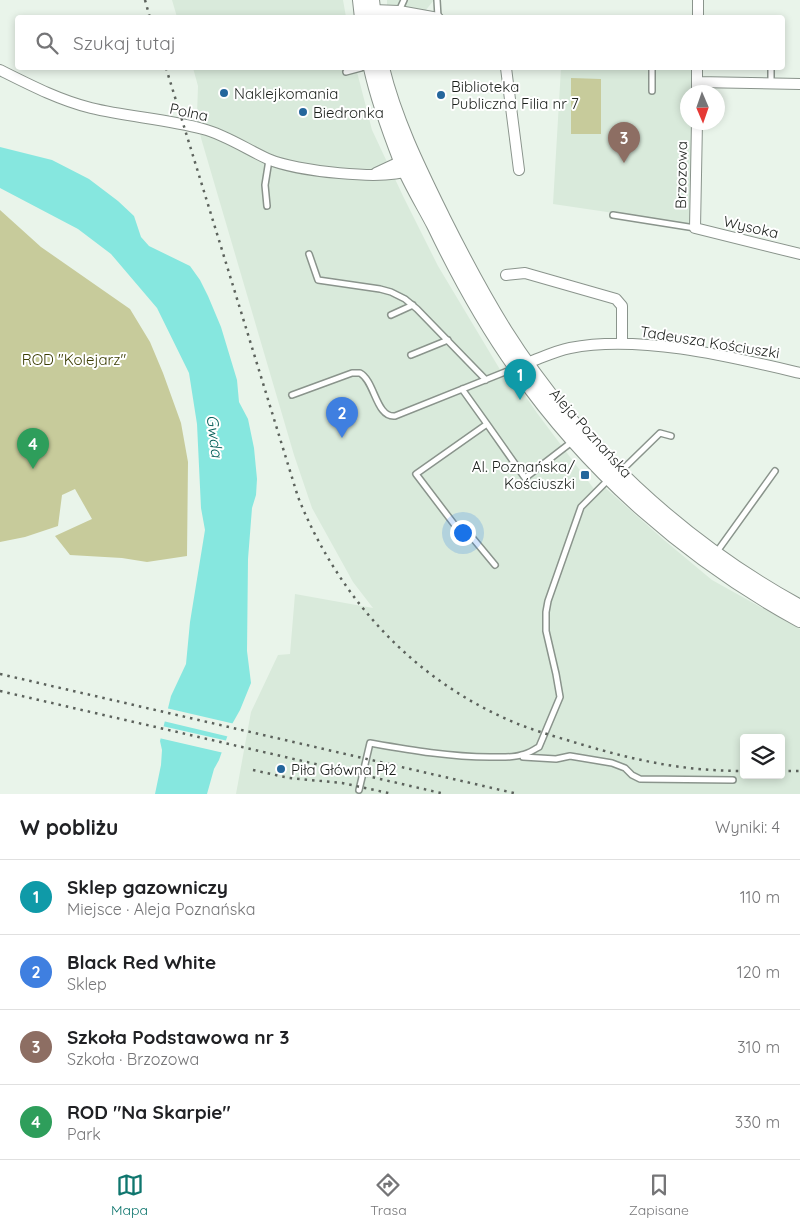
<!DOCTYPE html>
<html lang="pl">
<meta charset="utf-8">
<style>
body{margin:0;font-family:Quicksand,sans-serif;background:#f6f6f6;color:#202124}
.controls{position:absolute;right:15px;bottom:15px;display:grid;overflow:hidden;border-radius:5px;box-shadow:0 2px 8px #0003}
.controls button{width:45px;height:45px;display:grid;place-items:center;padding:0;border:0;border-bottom:1px solid #e0e0e0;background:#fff;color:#202124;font:25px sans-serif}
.compass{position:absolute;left:680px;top:85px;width:45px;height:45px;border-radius:50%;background:#fff;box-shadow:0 2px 8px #0003;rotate:178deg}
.you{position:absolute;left:462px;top:532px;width:18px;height:18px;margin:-12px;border:4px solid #fff;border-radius:50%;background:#1a73e8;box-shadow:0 0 0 8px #1a73e833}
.badge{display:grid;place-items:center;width:32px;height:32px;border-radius:50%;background:#0f766e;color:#fff;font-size:16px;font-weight:700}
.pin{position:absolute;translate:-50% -41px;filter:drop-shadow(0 1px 2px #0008)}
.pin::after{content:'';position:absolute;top:26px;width:18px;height:15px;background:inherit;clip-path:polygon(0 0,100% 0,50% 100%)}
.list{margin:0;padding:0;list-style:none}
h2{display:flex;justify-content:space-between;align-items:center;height:65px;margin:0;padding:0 20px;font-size:21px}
h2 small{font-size:16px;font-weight:400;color:#757577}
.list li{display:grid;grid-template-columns:32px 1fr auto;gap:15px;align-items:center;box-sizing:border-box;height:75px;padding:0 20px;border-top:1px solid #e0e0e0}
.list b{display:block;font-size:19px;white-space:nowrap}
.list p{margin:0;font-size:16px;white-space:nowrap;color:#757577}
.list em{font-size:16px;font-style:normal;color:#757577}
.icon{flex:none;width:28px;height:28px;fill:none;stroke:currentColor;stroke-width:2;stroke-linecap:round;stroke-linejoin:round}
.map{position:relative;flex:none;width:800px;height:794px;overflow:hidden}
.search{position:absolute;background:#fff;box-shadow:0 2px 8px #0003;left:15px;right:15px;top:15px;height:55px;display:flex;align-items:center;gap:12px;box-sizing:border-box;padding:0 18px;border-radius:5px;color:#757577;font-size:19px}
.sheet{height:365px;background:#fff}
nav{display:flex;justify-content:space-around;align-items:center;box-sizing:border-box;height:70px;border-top:1px solid #e0e0e0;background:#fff;font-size:14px;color:#757577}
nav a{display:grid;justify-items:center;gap:2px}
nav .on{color:#0f766e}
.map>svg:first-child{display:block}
</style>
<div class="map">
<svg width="800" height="794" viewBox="0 0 800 794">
<rect width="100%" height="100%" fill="#e9f4ea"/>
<path fill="#d9eadb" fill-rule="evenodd" d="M172,0H343L346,17H177Z
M387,0H434L425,11L387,6Z
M193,68H356L372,130L403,196L438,266L511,388L518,385L537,413L594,489L601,484L664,540L712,580L800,629V794H236L251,712L278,655L290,654L295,594L373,608L353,582L312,508L294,455L201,138L197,115L198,86ZM744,738H781V775H744Z
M561,68H694V92H688V122L694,123L692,222L688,224L553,204Z"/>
<path fill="#c7cb9b" d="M571,78L601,79V134H571Z
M0,210L41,247L130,309L150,342L163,373L181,423L188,462L187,556L147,562L122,558L70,555L55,536L92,519L75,489L62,495L58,526L25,537L0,542Z"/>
<path fill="#86e7df" d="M0,147L52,160L89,179L118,201L134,216L141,237L149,246L190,266L200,280L208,296L221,327L237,380L239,402L248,419L254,448L257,479L256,495L252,508L248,559L247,651L251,683L240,710L231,726L219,760L214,769L207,794H155L161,765L162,750L160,741L171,696L186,664L190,622L205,530L201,508L197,424L189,373L157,308L111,254L78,229L0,188Z"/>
<path fill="#e9f4ea" d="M166,708L235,724L230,737L163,721Z
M162,726L228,741L224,753L159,738Z"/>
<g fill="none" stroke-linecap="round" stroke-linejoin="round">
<g stroke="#8a948c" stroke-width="8">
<path id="lane" d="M437,0L438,17
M399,11L404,0
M346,72L361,68
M771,83V68
M652,91V68
M267,206L265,185L269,160
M613,215L695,228
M309,254L318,280L380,289L391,292L405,299L417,309L486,380
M391,315L413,305
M411,355L448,340
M462,389L487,424L416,474L457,528L466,530L495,565
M292,395L352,373H360C375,381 376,418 395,416L515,368
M487,424L525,478L573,441
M620,472L660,433L671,436
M716,553L775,471
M523,757L556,759L570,756L612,763L625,768L632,775L640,779L733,780
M359,790L370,743C410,750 449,757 490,757C500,757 512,758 521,755C528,754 533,750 539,747L560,697L556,674L546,631V612L548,601L581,507L609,479"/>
</g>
<g stroke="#8a948c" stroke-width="12">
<path id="street" d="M373,10L399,11L438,18
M698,18V0
M506,68L519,170
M0,70C30,85 59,100 91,108C128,117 167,119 203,129C226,135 246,149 268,159C295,171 384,181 410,170
M697,82L800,84
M697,92V68
M697,122L695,228L800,254
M376,173L406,159
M506,275L525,273L616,299L622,306V343
M527,363C541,358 555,351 570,348C639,334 732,357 800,373"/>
</g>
<g stroke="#8a948c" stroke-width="16">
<path id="secondary" d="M360,0L362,18
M372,0L374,18
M371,68C378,100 389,130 401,161C410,183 423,204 434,225C458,275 484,323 517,369C590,473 688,559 800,620
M382,68C395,121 419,169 443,218C462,256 482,294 505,331C577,445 681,542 800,607"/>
</g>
<use href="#lane" stroke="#fff" stroke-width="5"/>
<use href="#street" stroke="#fff" stroke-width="10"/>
<use href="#secondary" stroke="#fff" stroke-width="14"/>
<path stroke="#5c625c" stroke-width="2.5" stroke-dasharray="2.5 5" stroke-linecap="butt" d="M145,0L150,18
M166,68L298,497C337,594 407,673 502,717C527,729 554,736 580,744C638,761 683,771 744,771
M0,674L518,794
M0,691L445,794
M253,770L289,778L342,783L393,794
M781,771H800"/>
</g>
<g fill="#24669c" stroke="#fff" stroke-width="2">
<circle cx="224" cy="93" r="5"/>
<circle cx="441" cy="95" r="5"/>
<circle cx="303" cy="112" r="5"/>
<rect x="580" y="470" width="10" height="10" rx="2.5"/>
<circle cx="281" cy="769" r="5"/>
</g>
<g text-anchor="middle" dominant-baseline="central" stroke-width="4" stroke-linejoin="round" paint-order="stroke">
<g font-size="15" fill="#1d211d" stroke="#fff" text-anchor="start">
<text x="451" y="86">Biblioteka<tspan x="451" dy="17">Publiczna Filia nr 7</tspan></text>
<text x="234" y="93">Naklejkomania</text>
<text x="313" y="112">Biedronka</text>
<text x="575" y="466" text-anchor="end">Al. Poznańska/<tspan x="575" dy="17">Kościuszki</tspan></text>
<text x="291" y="769">Piła Główna Pł2</text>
</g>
<g font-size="15" fill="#1d211d" stroke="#fff">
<text transform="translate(189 112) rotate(12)">Polna</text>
<text transform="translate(681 175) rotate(-89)">Brzozowa</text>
<text transform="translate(751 227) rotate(13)">Wysoka</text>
<text transform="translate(710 342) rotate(9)">Tadeusza Kościuszki</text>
<text transform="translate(591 433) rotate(48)">Aleja Poznańska</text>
</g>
<g font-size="15" fill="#3c3e04" stroke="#fff">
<text x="74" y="359">ROD "Kolejarz"</text>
</g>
<g font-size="16" font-style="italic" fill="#09605b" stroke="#fff">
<text transform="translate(215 436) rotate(83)">Gwda</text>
</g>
</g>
</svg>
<div class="controls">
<button><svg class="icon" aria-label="layers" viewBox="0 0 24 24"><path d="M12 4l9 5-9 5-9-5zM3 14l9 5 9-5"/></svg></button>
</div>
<svg class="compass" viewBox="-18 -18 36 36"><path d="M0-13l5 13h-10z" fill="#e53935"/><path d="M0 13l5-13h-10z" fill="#757577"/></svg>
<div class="you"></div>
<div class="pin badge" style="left:520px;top:400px;background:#0f9aa8">1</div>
<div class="pin badge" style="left:342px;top:438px;background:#3f7fe0">2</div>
<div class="pin badge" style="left:624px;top:163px;background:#8d6e63">3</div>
<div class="pin badge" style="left:33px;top:469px;background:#2e9e5b">4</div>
<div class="search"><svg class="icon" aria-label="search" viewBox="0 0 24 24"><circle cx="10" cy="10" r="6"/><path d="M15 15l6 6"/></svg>Szukaj tutaj</div>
</div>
<section class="sheet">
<h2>W pobliżu<small>Wyniki: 4</small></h2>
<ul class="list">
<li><span class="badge" style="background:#0f9aa8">1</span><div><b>Sklep gazowniczy</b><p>Miejsce · Aleja Poznańska</p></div><em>110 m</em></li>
<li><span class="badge" style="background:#3f7fe0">2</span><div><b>Black Red White</b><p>Sklep</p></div><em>120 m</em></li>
<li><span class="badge" style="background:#8d6e63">3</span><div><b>Szkoła Podstawowa nr 3</b><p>Szkoła · Brzozowa</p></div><em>310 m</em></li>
<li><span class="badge" style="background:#2e9e5b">4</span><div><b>ROD &quot;Na Skarpie&quot;</b><p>Park</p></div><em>330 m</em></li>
</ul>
</section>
<nav>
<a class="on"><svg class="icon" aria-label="map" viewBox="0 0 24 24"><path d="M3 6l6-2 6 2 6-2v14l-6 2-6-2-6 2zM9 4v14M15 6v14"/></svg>Mapa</a>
<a><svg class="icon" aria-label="directions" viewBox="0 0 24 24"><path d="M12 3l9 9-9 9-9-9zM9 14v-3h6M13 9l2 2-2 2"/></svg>Trasa</a>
<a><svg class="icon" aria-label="saved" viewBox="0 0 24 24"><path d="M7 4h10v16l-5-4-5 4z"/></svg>Zapisane</a>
</nav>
